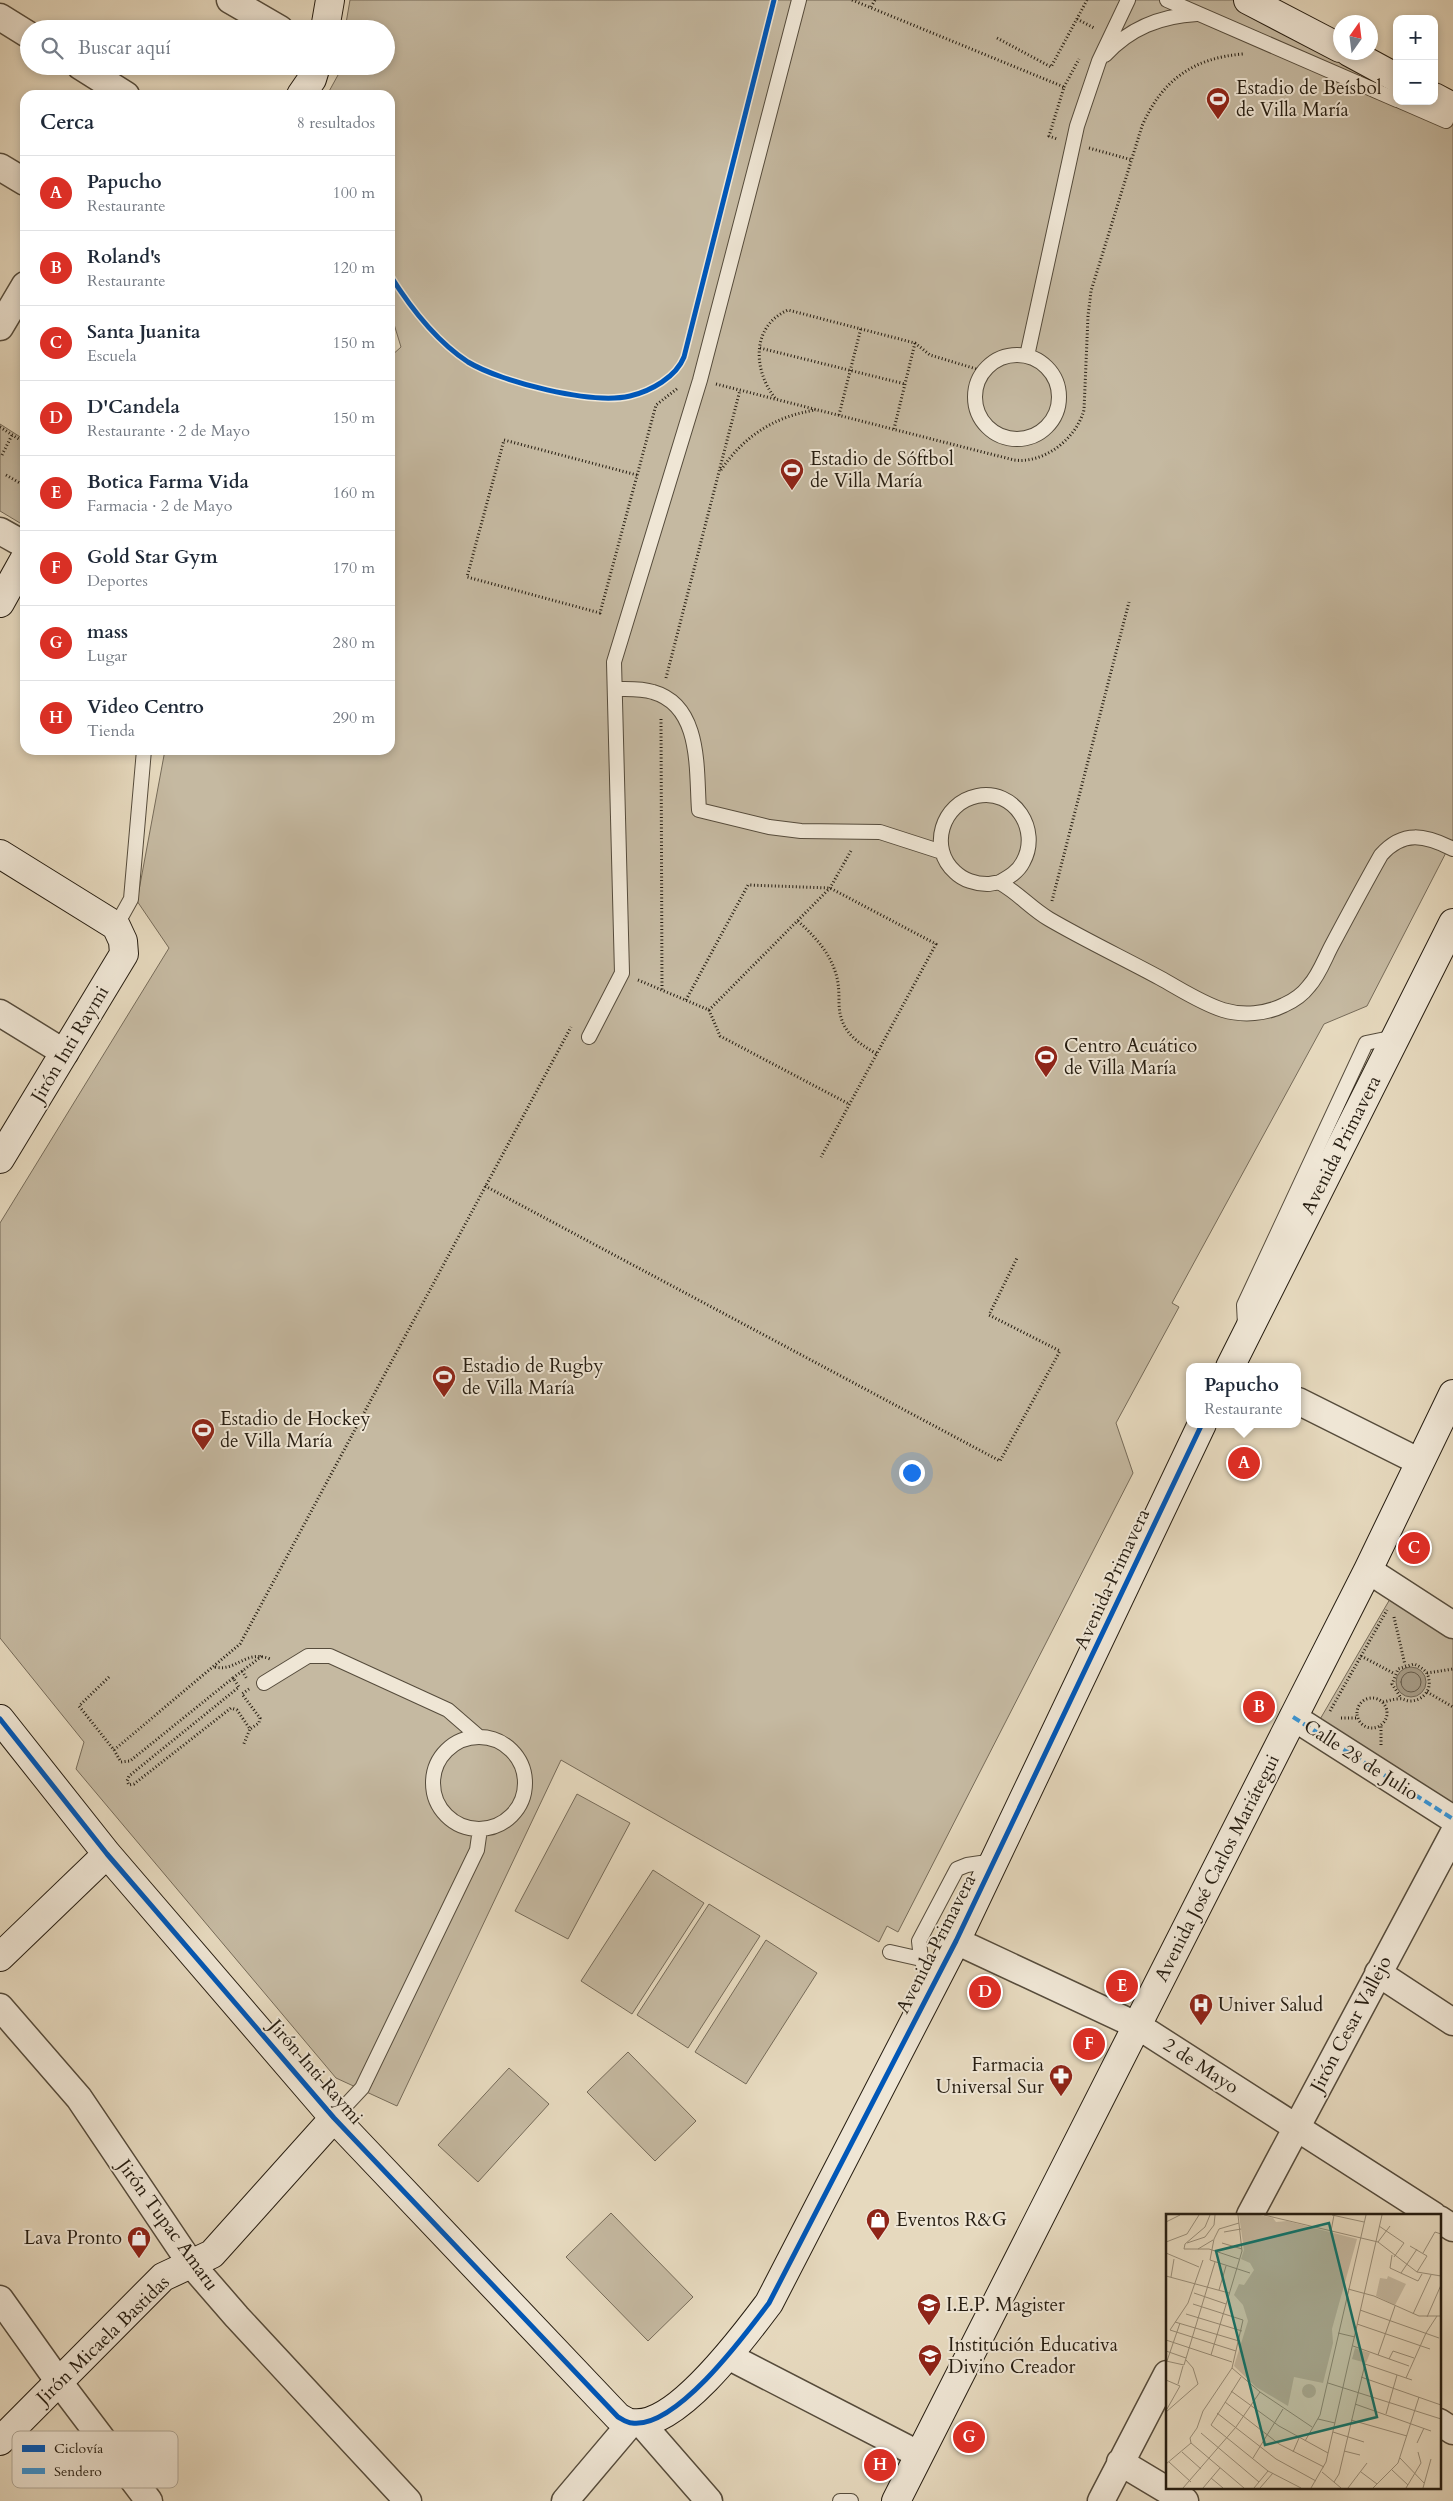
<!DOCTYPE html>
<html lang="es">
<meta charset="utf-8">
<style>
body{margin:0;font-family:Cardo,serif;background:#f6f6f7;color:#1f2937}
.controls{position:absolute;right:15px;top:15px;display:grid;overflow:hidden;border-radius:10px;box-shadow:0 2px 8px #0003}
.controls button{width:45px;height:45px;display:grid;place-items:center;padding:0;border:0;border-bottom:1px solid #e0e1e3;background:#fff;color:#1f2937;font:25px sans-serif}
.compass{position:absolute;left:1333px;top:15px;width:45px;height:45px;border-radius:50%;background:#fff;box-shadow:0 2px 8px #0003;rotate:14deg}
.you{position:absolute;left:911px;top:1472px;width:18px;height:18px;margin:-12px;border:4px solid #fff;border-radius:50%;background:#1a73e8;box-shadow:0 0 0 8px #1a73e833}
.badge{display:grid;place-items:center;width:32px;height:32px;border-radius:50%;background:#d93025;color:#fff;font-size:16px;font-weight:700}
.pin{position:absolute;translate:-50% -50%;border:2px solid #fff;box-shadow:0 1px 5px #0006}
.popup{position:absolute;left:1186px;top:1363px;width:115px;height:65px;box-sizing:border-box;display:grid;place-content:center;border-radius:10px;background:#fff;filter:drop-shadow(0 1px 4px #0005);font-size:16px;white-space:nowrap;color:#747a83}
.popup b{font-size:19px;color:#1f2937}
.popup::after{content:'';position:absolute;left:50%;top:100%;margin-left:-10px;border:10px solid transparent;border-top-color:#fff}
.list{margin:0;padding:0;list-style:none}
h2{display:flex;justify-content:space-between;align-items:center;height:65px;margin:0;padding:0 20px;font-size:21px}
h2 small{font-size:16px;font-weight:400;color:#747a83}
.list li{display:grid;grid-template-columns:32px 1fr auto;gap:15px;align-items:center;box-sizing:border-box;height:75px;padding:0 20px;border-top:1px solid #e0e1e3}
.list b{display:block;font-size:19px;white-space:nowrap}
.list p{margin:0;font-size:16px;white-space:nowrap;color:#747a83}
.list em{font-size:16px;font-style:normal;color:#747a83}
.icon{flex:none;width:28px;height:28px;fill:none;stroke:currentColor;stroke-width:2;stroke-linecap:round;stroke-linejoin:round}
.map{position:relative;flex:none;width:1453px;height:2501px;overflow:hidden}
.search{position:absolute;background:#fff;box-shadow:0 2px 8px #0003;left:20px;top:20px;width:375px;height:55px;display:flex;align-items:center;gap:12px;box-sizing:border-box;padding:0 18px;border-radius:28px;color:#747a83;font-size:19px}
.panel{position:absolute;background:#fff;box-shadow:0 2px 8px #0003;left:20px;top:90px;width:375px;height:665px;border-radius:15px}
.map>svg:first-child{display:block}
</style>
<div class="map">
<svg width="1453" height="2501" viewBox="0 0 1453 2501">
<rect width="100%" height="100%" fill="#e6d9be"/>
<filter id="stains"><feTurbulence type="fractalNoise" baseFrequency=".004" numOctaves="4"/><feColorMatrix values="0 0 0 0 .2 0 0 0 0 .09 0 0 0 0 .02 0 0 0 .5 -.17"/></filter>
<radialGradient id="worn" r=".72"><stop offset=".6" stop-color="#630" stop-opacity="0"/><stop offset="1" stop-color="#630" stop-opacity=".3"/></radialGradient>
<path fill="#c5b9a1" stroke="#766b59" d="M350,0H1233L1397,84V101H1430L1453,113V839L1367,1006L1324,1024L1172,1303L1179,1307L1116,1423L1133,1473L898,1932L887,1926L879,1942L561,1760L397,2106L336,2078L76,1769L84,1742L0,1638V1223L169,948L137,901L165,750H390V357L401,347L390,311V95H327L338,75L339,66H386V29H345Z
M0,424L25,440V526L0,511Z
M1390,1599L1453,1639V1804L1319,1721Z
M577,1794L630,1823L568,1939L515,1911Z
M653,1870L704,1903L632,2014L581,1981Z
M709,1904L760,1936L688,2048L637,2015Z
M766,1940L817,1973L746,2084L695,2052Z
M628,2052L696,2121L655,2161L587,2092Z
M509,2068L549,2104L478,2182L438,2145Z
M611,2213L693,2297L648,2341L566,2257Z"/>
<path fill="#a59983" stroke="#726755" d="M1396 1682a15 15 0 1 1 30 0a15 15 0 1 1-30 0Z"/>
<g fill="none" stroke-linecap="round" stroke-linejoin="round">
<path stroke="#665b4a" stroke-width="1" d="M1401 1682a10 10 0 1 1 20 0a10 10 0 1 1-20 0Z"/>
<g stroke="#564c3c" stroke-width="16">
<path id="lane" d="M1167,0L1397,100
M1105,55C1130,28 1160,16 1197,14
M1400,101L1446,121
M975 397a42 42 0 1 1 84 0a42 42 0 1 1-84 0Z
M1027,356L1077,126L1099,61L1128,0
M615,689C628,689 641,688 653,692C702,706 696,770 699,810L769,827L801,831L880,832L942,852
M1000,882C1009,877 1018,872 1023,862C1041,830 1014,788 977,796C942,803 928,848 955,872C963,880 976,884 987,884C993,884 997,881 1002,884C1019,894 1032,909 1049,919C1085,940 1123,958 1160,978C1180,989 1201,1003 1223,1010C1243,1016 1266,1014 1284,1005C1293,1001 1303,994 1309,986C1319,975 1325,958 1332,945C1348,915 1364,885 1381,855C1403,830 1425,835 1453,849
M116,926L131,899L144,750
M589,1037L622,973L614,662L700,380L799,0
M1245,1325L1244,1305L1366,1043L1395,1037
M264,1683L308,1656H330L448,1710L478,1736
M433 1783a46 46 0 1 1 92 0a46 46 0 1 1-92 0Z
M890,1952L921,1959
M932,1986L921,1959L919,1941L957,1869L967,1865L994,1861
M334,2118L362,2088L477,1850L480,1829
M840,2501H851"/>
</g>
<g stroke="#564c3c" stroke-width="29">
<path id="street" d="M230,0L280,29
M0,17L29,35
M80,66L126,95
M0,167L25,182
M0,327L25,285
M0,531L25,545
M0,1013L65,1053
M1298,1401L1420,1462
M1368,1570L1453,1625
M1293,1717L1453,1819
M956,1941L1138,2026L1433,2215
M1378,1973L1453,2022
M0,2007L79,2098L191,2264L237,2317L408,2501
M1250,2215L1453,1834
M1439,2219L1453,2228
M0,2299L59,2382L149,2501
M728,2356L918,2454
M1439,2422L1453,2431
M641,2423L709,2501
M1120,2462L1185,2501
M565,2501L631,2423
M1101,2501L1167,2374"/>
</g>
<g stroke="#261d11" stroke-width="30">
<path id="secondary" d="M1248,0L1340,48
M325,29L330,0
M1349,52L1397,78
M301,95L312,79L316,66
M1434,97L1453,107
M0,603L25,558
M0,854L116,926L123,941L124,954L0,1159
M1230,1367L1453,923
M0,1719L107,1854L334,2118L618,2417C622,2419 627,2423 632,2423C676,2429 745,2335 769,2303L956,1941L1202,1424
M0,1957L107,1854
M0,2441L163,2277L212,2254L334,2118
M896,2501L1368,1570L1453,1394"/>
</g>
<path stroke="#261d11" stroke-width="3" stroke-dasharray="1 2.5" stroke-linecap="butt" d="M852,0L1064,87L1049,136L1057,139
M871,7L875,0
M1077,19L1094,28
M997,38L1051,67L1087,0
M1064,87L1079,59
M1089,148L1132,160
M760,348L905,384
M716,384L1014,460C1044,464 1076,439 1084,410L1088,316L1091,291L1142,126C1162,80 1193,58 1243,54
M775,398C753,370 751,326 788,310L915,343L930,355L983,371
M839,415L861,328
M0,427L25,443
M894,429L915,343
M2,455L12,435
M721,470C744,436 775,416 816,410
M6,475L25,486
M637,475L504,440L467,577L600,613L656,405L678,388
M666,678L740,390
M661,719L662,991
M1052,901L1129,602
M798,921C815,937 829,951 836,974C839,984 839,994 839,1004C840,1031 856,1042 877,1054
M638,980L709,1010L830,888L852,849
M686,1000L748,885L830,888L936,944L821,1157
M709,1010L720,1036L849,1104
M485,1186L1000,1461L1060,1351L989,1315L1017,1258
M1394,1617L1405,1665
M1361,1656L1395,1674
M215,1667C236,1672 246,1649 270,1659
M242,1671L247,1679
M1427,1673L1453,1669
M109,1677L79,1706L114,1750L240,1644L571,1027
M233,1678L262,1656
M249,1689L242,1694L260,1718L259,1723L250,1729
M1427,1692L1453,1707
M1357 1713a15 15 0 1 1 30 0a15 15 0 1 1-30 0Z
M1383,1702C1388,1701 1393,1699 1399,1699C1403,1698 1406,1701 1410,1701C1421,1701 1431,1692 1429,1680C1428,1671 1421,1667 1414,1664L1398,1669L1392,1684L1401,1698
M1330,1711L1387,1610
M1341,1718H1358
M1381,1745V1725
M114,1750L121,1762L130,1761L233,1678L239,1687L129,1776L127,1781L129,1785L134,1784L231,1708L237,1710L250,1729L243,1746"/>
<use href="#lane" stroke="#efe6d5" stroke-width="14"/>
<use href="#street" stroke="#efe6d5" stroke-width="26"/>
<use href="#secondary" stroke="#efe6d5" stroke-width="28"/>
<path stroke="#3b94d3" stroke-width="4" stroke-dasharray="8 4" stroke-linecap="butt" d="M1293,1717L1453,1819"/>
<g stroke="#efe6d5" stroke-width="8">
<path id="cycleway" d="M390,275C410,307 436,341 468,362C501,382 592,405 630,396C651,391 676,377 684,357L774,0
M0,1719L107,1854L334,2118L618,2417C622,2419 627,2423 632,2423C676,2429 745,2335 769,2303L956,1941L1202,1424"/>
</g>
<use href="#cycleway" stroke="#0057b8" stroke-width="5"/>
</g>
<defs>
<g id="stadium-pin" transform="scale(1.25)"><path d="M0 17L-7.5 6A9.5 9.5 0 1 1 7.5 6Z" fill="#8f2418" stroke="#efe6d5"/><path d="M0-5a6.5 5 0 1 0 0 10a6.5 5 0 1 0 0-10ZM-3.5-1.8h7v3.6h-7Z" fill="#fff"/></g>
<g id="hospital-pin" transform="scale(1.25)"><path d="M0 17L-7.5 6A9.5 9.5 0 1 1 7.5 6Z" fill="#8f2418" stroke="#efe6d5"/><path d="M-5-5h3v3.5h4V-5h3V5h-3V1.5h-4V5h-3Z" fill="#fff"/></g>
<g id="pharmacy-pin" transform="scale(1.25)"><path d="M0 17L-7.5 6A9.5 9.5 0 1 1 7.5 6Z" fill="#8f2418" stroke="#efe6d5"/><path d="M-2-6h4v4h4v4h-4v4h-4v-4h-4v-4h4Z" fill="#fff"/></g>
<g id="shop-pin" transform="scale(1.25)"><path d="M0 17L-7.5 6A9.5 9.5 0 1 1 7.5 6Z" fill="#8f2418" stroke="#efe6d5"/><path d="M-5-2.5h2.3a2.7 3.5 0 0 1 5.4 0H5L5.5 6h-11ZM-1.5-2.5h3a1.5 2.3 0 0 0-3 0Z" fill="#fff"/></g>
<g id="school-pin" transform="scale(1.25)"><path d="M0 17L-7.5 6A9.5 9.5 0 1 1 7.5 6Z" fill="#8f2418" stroke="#efe6d5"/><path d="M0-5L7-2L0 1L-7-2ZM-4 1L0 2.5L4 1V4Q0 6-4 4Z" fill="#fff"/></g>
</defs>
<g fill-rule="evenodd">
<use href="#stadium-pin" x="1218" y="99"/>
<use href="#stadium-pin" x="792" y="470"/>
<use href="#stadium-pin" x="1046" y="1057"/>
<use href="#stadium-pin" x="444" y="1377"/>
<use href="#stadium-pin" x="203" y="1430"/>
<use href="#hospital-pin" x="1201" y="2005"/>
<use href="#pharmacy-pin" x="1061" y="2076"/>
<use href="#shop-pin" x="878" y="2220"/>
<use href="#shop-pin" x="139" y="2238"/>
<use href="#school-pin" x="929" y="2305"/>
<use href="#school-pin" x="930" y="2356"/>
</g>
<g text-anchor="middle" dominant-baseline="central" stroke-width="4" stroke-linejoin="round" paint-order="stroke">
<g font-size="19" fill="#261d11" stroke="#efe6d5" text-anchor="start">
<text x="1236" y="88">Estadio de Beísbol<tspan x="1236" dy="22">de Villa María</tspan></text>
<text x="810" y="459">Estadio de Sóftbol<tspan x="810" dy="22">de Villa María</tspan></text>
<text x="1064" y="1046">Centro Acuático<tspan x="1064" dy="22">de Villa María</tspan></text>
<text x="462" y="1366">Estadio de Rugby<tspan x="462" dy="22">de Villa María</tspan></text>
<text x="220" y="1419">Estadio de Hockey<tspan x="220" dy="22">de Villa María</tspan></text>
<text x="1218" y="2005">Univer Salud</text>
<text x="1044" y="2065" text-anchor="end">Farmacia<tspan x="1044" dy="22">Universal Sur</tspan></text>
<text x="896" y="2220">Eventos R&amp;G</text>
<text x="122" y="2238" text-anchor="end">Lava Pronto</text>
<text x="946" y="2305">I.E.P. Magister</text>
<text x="948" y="2345">Institución Educativa<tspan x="948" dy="22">Divino Creador</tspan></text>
</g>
<g font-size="19" fill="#261d11" stroke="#efe6d5">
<text transform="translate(70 1044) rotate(-59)">Jirón Inti Raymi</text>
<text transform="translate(1341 1145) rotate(-63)">Avenida Primavera</text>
<text transform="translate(1112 1579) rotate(-65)">Avenida Primavera</text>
<text transform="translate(1361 1760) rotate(33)">Calle 28 de Julio</text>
<text transform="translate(1217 1868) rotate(-63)">Avenida José Carlos Mariátegui</text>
<text transform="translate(936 1944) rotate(-63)">Avenida Primavera</text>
<text transform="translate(1351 2024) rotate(-62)">Jirón Cesar Vallejo</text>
<text transform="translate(1201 2066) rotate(33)">2 de Mayo</text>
<text transform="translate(316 2072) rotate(49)">Jirón Inti Raymi</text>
<text transform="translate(168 2225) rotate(54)">Jirón Tupac Amaru</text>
<text transform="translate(103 2340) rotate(-44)">Jirón Micaela Bastidas</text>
</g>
</g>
<g transform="translate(1166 2214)">
<rect width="275" height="275" fill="#e6d9be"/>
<path d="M73,1H94L107,4L110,8L121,7L191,25L166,115L167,129L157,169L128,163L122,192L90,173L68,152L82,107L77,91L68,81L73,70L78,71L88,56L84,49L75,45L78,36ZM222,62L240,70L229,91L210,82L214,64L221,65ZM189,134L204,139L200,149L186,145ZM136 177a7 7 0 1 1 14 0a7 7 0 1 1-14 0Z" fill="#c5b9a1"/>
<path fill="none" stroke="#998e79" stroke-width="1" d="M44,1L39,13L19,30L18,35H43L73,45M98,1L212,28L251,58L275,62M166,1L198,8M0,8L14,1M73,9L53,15L48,25L44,46L84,59M213,12L238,29L228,43M165,17L168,1M58,18L75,15M0,28L21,20L33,1M212,28L224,12M21,29L39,23L48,11L49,1M56,29L76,35M244,32L261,42L251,58M32,35L47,26M0,39L33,53M257,39L269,18L275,20M226,41L224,54L252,67L256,60M37,46L22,89L4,116L70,137M235,59L251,35M0,62L63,79M5,63L8,45M182,75L208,82L253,102H275M53,76L60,52M28,79L60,90M27,90L77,106L66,154L94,178L146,213M194,96L273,124M20,100L76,117M247,100L265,61M261,103L275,71M9,108L73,127M191,110L264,135M172,119L189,123M0,126L66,148M187,132L243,152M0,137L20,144M45,141L76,37L72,1M212,141L229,92M223,145L227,137L248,144M0,147L18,151L49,48M1,147L14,109M75,163L45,211L102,257L135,274M195,163L275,191M240,164L260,119L271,102M0,166L14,172L1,195M162,169L275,205M12,170L17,152M65,177L113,212L162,239M59,188L113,230L158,253M189,190L265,217M0,198L32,170L27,154L20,146M51,199L110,245L150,267M220,200L231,161M152,205L169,209M185,206L241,222M167,218L198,228M35,219L93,268M139,227L154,201L200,1M25,229L24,224L31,214L37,197L66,154M25,229L78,274M251,229L258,214M178,237L194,241M16,238L35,255M127,238L133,224M87,244L117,195M234,244L258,269M3,248L25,268M0,250L25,229M226,256L242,271M156,258L175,274M195,258L211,270M45,264L57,274M168,268L173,260L199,150L246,166M17,274L70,213L94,178M37,274L54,254M88,274L102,257M94,274L107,259M145,274L160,248L216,1M182,274L201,249M207,274L232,249L253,183M240,274L255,249L252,238M257,274L265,245"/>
<path fill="#0f766e" fill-opacity="0.15" stroke="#0f766e" stroke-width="2.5" d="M163,9L211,203L99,231L50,37Z"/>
<rect width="275" height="275" fill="none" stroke="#261d11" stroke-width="2.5"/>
</g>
<rect x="12" y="2431" width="166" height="57" rx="8" fill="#efe6d5" stroke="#b3aa9a" stroke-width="1"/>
<rect x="22" y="2445" width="23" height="7" fill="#0057b8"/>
<rect x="22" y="2468" width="23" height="6" fill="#3b94d3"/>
<g font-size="14" fill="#261d11">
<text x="54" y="2453">Ciclovía</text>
<text x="54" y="2476">Sendero</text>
</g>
<rect width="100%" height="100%" filter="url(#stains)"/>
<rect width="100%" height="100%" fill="url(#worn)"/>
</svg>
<div class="controls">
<button>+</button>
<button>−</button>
</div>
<svg class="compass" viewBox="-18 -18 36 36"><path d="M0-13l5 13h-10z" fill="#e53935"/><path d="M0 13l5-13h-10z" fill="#747a83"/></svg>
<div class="you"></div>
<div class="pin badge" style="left:1244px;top:1463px">A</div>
<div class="popup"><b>Papucho</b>Restaurante</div>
<div class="pin badge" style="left:1259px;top:1707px">B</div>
<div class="pin badge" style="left:1414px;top:1548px">C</div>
<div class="pin badge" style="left:985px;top:1992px">D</div>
<div class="pin badge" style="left:1122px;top:1986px">E</div>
<div class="pin badge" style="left:1089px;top:2044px">F</div>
<div class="pin badge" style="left:969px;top:2437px">G</div>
<div class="pin badge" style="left:880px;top:2465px">H</div>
<div class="search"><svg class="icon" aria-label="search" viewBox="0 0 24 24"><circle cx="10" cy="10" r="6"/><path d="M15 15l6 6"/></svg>Buscar aquí</div>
<section class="panel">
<h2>Cerca<small>8 resultados</small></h2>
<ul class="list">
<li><span class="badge">A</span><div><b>Papucho</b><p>Restaurante</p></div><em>100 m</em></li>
<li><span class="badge">B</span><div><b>Roland's</b><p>Restaurante</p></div><em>120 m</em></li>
<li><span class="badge">C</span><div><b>Santa Juanita</b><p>Escuela</p></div><em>150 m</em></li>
<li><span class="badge">D</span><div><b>D'Candela</b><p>Restaurante · 2 de Mayo</p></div><em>150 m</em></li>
<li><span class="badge">E</span><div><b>Botica Farma Vida</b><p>Farmacia · 2 de Mayo</p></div><em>160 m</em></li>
<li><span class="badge">F</span><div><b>Gold Star Gym</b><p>Deportes</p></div><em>170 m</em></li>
<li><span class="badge">G</span><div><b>mass</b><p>Lugar</p></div><em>280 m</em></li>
<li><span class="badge">H</span><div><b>Video Centro</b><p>Tienda</p></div><em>290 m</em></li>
</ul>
</section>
</div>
